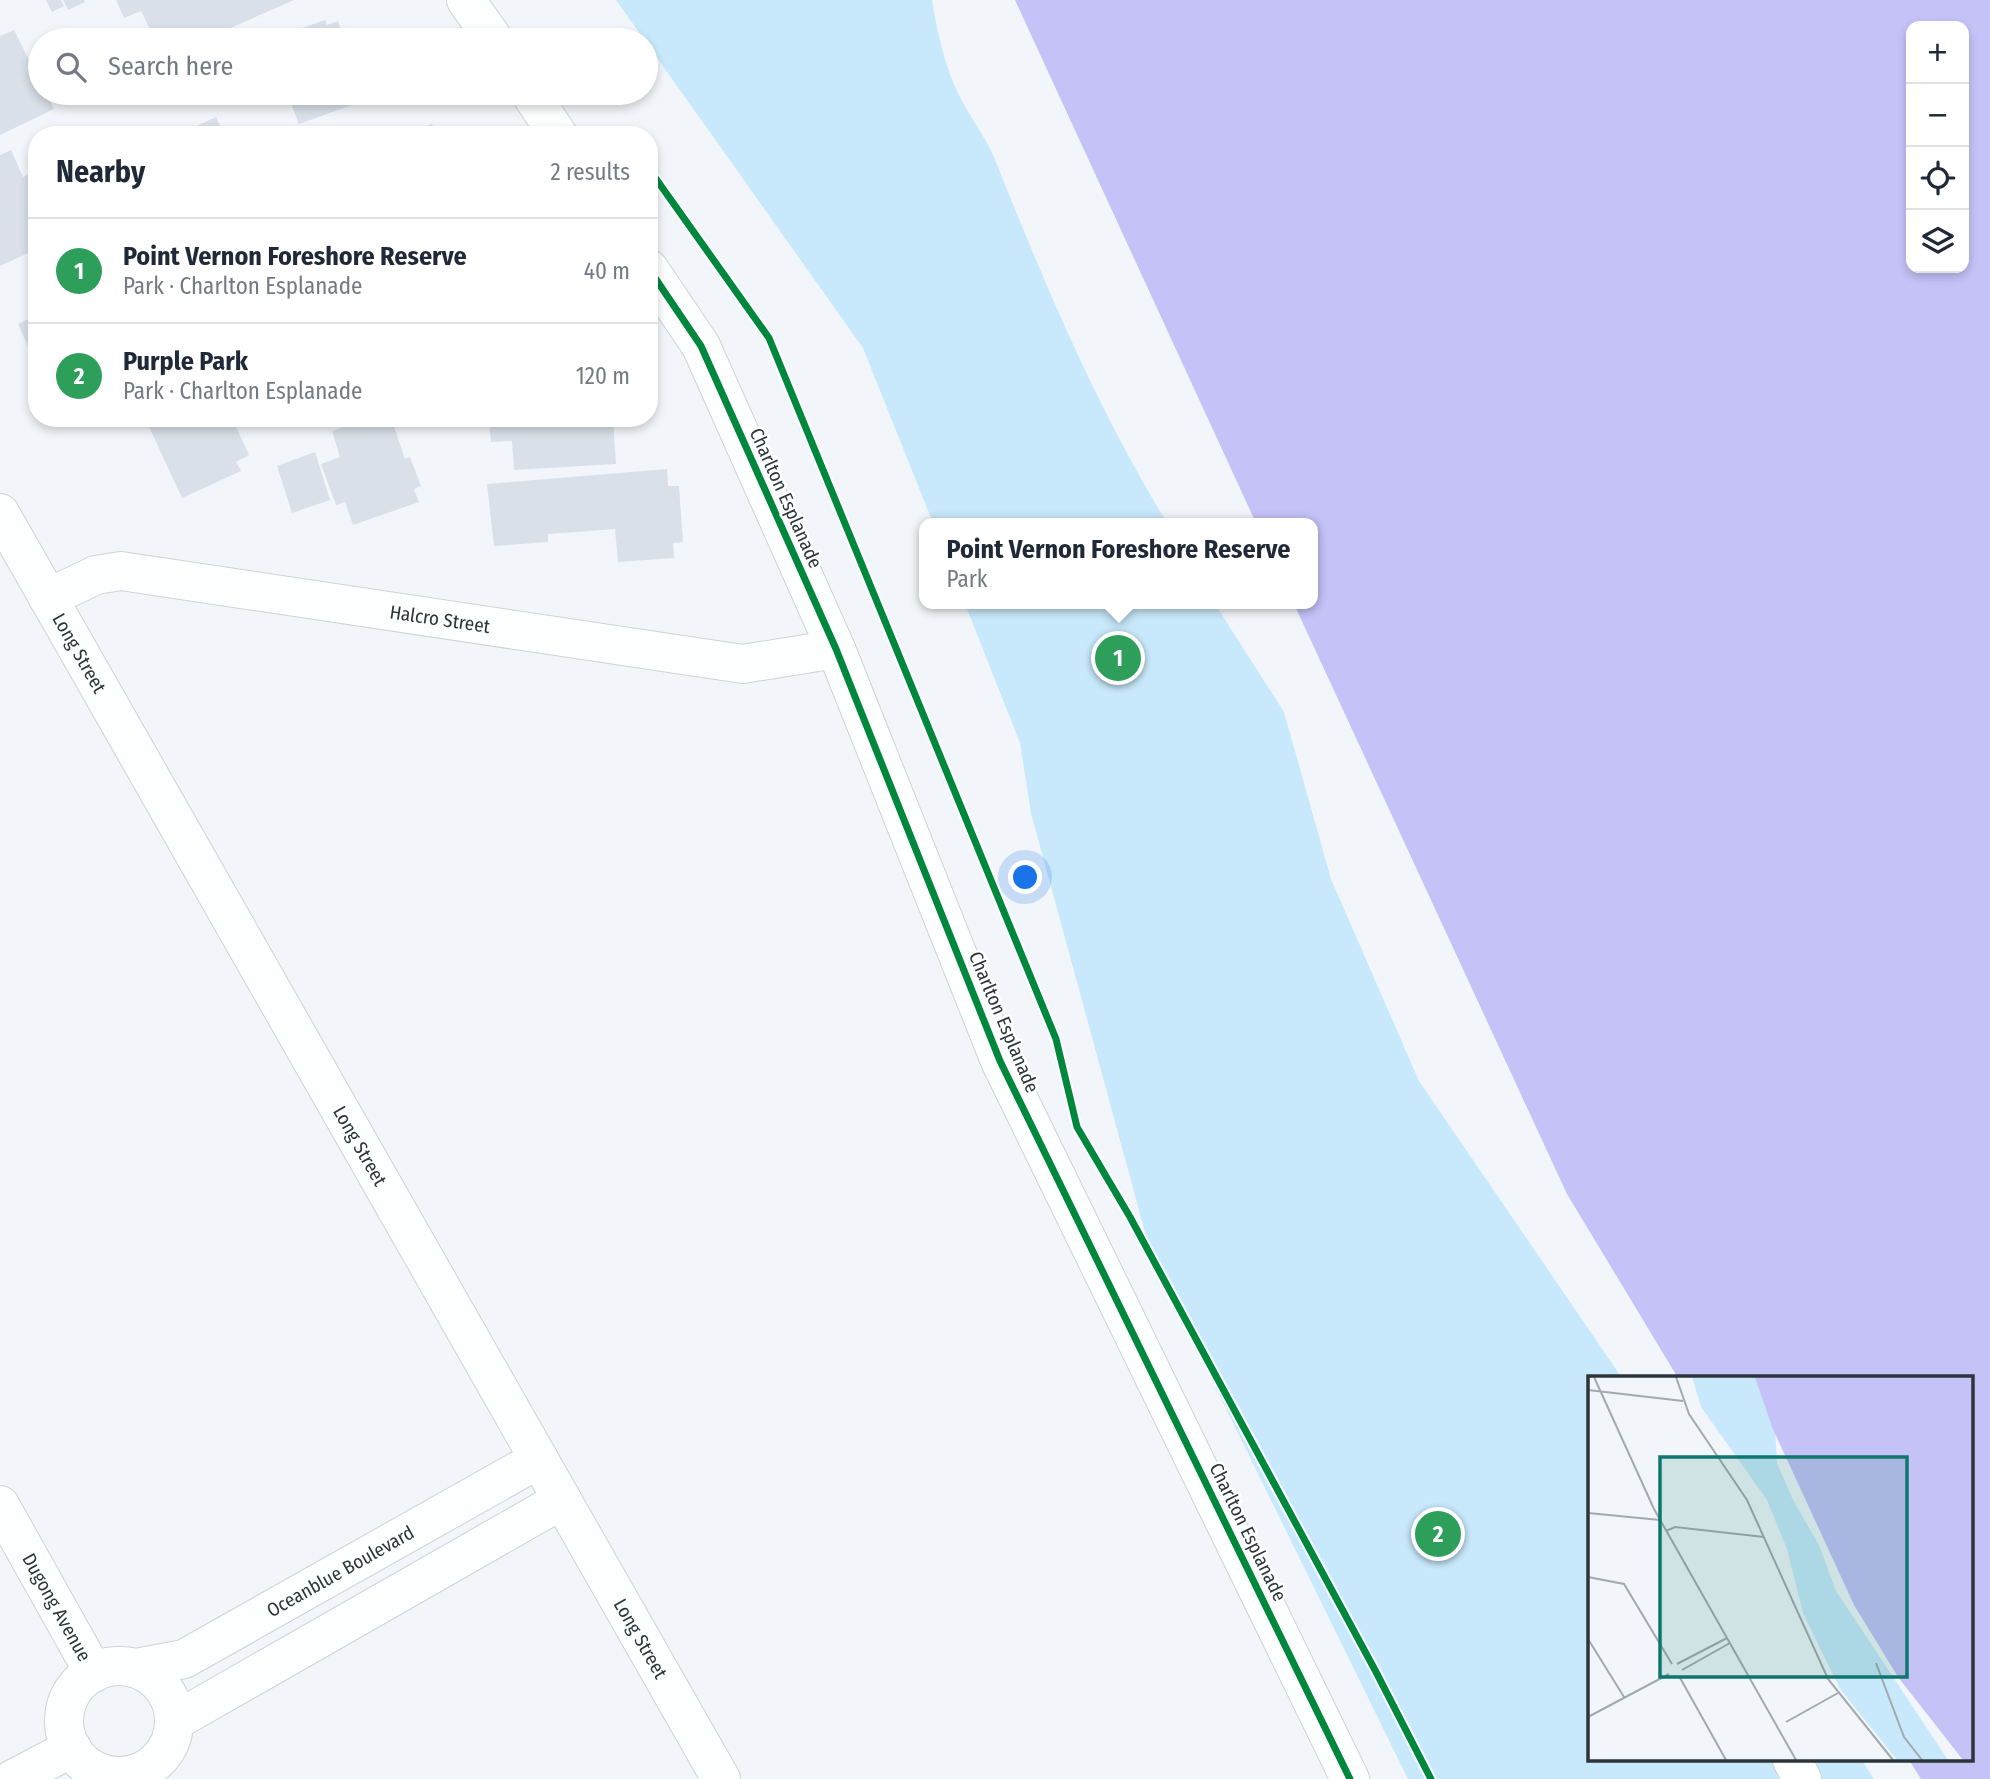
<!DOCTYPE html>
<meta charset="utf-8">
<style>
body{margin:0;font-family:"Fira Sans Condensed",sans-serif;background:#f6f6f7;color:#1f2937}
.controls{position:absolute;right:21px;top:21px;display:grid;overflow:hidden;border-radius:14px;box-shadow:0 4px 10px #0003}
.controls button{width:63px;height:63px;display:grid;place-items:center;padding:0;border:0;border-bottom:2px solid #e0e1e3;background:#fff;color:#1f2937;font:35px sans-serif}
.you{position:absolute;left:1026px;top:878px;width:24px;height:24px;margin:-18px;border:5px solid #fff;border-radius:50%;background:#1a73e8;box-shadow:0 0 0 10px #1a73e833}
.badge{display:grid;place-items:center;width:46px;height:46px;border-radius:50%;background:#7c3aed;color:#fff;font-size:23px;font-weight:700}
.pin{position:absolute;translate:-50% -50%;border:4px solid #fff;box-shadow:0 2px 7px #0006}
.popup{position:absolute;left:919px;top:518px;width:399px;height:91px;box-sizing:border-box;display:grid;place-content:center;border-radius:14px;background:#fff;filter:drop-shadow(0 2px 5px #0005);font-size:23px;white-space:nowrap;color:#747a83}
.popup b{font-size:26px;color:#1f2937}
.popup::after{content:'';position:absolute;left:50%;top:100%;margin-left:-14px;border:14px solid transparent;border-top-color:#fff}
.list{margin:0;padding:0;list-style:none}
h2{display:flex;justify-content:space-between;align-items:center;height:91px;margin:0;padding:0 28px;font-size:30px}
h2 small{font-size:23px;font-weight:400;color:#747a83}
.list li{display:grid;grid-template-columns:46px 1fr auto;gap:21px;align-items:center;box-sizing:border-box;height:105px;padding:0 28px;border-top:2px solid #e0e1e3}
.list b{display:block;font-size:26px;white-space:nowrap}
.list p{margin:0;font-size:23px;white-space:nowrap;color:#747a83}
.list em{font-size:23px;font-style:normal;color:#747a83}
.icon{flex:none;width:38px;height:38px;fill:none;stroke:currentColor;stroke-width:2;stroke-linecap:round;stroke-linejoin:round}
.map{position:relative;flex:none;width:1990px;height:1779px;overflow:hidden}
.search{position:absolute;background:#fff;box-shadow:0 4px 10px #0003;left:28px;top:28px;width:630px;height:77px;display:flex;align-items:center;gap:18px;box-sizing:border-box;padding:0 24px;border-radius:38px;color:#747a83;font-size:26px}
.panel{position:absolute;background:#fff;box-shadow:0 4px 10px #0003;left:28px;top:126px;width:630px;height:301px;border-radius:28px}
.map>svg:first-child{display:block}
</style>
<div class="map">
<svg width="1990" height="1779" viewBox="0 0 1990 1779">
<rect width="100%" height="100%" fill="#f2f6fa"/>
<path fill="#c8e9fb" d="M616,0H932C938,36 945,69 962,101C972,120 986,138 994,157C1046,287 1094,402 1167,523H933L863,348Z
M965,604H1215L1284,712L1331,879L1419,1081L1622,1378H1589V1760H1862L1874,1779H1408L1152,1258L1031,813L1020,743Z"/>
<path fill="#c4c2f7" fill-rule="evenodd" d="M1015,0H1990V1779H1921L1909,1760H1971V1378H1678L1567,1194L1294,604H1312V523H1256ZM1911,26H1964V268H1911Z"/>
<path fill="#d9e0e9" d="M46,0H61L64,6L52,12Z
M63,0H84L85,2L68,10Z
M116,0H294L203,40L197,28L171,40H155L141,11L124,18Z
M325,20L327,25L338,21L345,40H269Z
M14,30L40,82V93H46L54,109L0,135V36Z
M248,93H275L254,103Z
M287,93H352L355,104L299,124Z
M216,117L224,135H177Z
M432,124L437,135H406Z
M11,150L23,177L37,170V249L0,266V155Z
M37,315V367L18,324Z
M145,418H215L216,422L232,418L249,455L236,462L241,471L182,498Z
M370,418H386L389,425L393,424L405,459L410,457L421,486L414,489L419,502L353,525L345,502L336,505L321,464L340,457L332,431Z
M489,418H613L616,464L514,470L512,441L491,442Z
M315,452L330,500L292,513L277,466Z
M667,469L668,486H679L683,542L673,543L674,558L618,562L615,529L548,534V542L494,546L487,484Z"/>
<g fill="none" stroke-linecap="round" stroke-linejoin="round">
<g stroke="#cdd3d7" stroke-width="40">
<g id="minor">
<path d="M466,0L494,40"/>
<path d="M530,93L558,135"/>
<path d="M649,269L701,346L836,649L1000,1061L1350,1779"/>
<path id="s1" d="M0,513L721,1779"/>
<path id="s2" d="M48,598L96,575L121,571L743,664L836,649"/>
<path id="s3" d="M0,1505L94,1673"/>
<circle cx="119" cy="1721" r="55"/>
<path id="s4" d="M136,1668L184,1659L539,1459"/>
<path d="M175,1721L562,1500"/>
<path d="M1792,1760L1802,1779"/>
<path d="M13,1779L72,1748"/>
</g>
</g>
<use href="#minor" stroke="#fdfefe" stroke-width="38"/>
<g stroke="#fff" stroke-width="11">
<path id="cycleway" d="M649,169L769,338L1056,1039L1077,1127L1130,1217L1375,1670L1431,1779
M649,269L701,346L836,649L1000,1061L1350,1779"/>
</g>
<use href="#cycleway" stroke="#00873e" stroke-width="7"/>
</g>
<g text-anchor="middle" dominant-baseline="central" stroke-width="5" stroke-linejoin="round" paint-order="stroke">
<g font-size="19" fill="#2c353a" stroke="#fff">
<text transform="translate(786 498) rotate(66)">Charlton Esplanade</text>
<text stroke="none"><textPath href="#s2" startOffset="401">Halcro Street</textPath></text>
<text stroke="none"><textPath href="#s1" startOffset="161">Long Street</textPath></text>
<text transform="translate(1004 1022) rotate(67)">Charlton Esplanade</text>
<text stroke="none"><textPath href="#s1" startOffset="728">Long Street</textPath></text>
<text transform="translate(1248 1532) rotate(64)">Charlton Esplanade</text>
<text stroke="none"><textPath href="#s4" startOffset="228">Oceanblue Boulevard</textPath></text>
<text stroke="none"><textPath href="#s3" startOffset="117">Dugong Avenue</textPath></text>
<text stroke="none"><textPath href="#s1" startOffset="1295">Long Street</textPath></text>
</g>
</g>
<g transform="translate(1588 1376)">
<rect width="385" height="385" fill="#f2f6fa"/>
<path d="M104,1H184L189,87L205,124L231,169L248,215L360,384H309L252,313L215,237L199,173L179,124L113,31Z" fill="#c8e9fb"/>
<path d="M167,1H385V384H375L310,301L266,229L184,51Z" fill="#c4c2f7"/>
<path fill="none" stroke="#a3a9ad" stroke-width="2" d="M6,1L66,133L208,384M88,1L101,38L159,124L240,303L305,384M0,14L95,25M0,137L72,144M78,155L87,151L176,161M0,201L36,208L84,288M0,263L36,321M288,287L316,361L334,384M89,288L139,262M94,294L142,267M91,300L138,384M0,341L81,298M198,346L250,317"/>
<path fill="#0f766e" fill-opacity="0.15" stroke="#0f766e" stroke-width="3.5" d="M72,81H319V301H72Z"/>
<rect width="385" height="385" fill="none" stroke="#2c353a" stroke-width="3.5"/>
</g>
</svg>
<div class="controls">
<button>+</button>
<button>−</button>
<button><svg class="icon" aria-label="locate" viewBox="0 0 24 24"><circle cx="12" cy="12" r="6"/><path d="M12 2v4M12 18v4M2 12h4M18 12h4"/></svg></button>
<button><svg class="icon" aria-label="layers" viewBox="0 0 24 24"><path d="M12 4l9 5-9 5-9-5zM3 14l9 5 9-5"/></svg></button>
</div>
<div class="you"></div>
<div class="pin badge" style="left:1118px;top:658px;background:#2e9e5b">1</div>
<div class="popup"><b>Point Vernon Foreshore Reserve</b>Park</div>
<div class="pin badge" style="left:1438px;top:1534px;background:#2e9e5b">2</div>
<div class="search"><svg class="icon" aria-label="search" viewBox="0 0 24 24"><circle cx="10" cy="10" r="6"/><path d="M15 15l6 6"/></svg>Search here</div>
<section class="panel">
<h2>Nearby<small>2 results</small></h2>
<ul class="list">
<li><span class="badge" style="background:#2e9e5b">1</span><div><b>Point Vernon Foreshore Reserve</b><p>Park · Charlton Esplanade</p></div><em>40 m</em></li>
<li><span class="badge" style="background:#2e9e5b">2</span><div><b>Purple Park</b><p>Park · Charlton Esplanade</p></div><em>120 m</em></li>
</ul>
</section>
</div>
